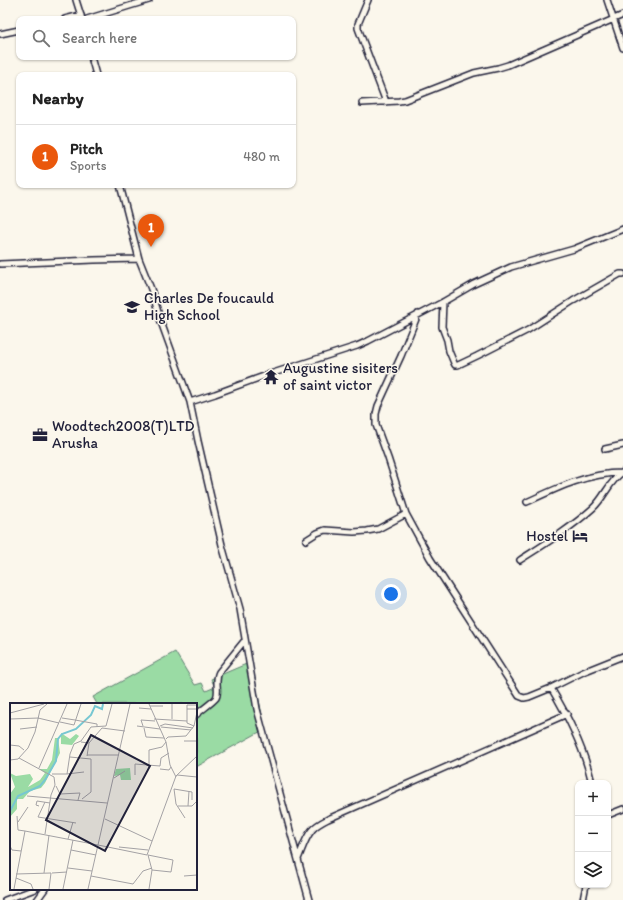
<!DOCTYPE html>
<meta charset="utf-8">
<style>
body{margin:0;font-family:Itim,sans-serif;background:#f6f6f6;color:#222}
.controls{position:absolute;right:12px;bottom:12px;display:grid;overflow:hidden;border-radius:8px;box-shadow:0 1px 3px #0004}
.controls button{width:36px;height:36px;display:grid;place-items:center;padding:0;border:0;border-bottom:1px solid #e0e0e0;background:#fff;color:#222;font:20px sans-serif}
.you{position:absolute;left:391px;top:594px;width:14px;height:14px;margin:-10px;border:3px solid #fff;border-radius:50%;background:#1a73e8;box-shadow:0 0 0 6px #1a73e833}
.badge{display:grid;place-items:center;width:26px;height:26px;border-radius:50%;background:#ea580c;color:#fff;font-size:13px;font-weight:700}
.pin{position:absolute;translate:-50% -33px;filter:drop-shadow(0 1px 2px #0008)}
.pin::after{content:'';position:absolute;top:21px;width:14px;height:12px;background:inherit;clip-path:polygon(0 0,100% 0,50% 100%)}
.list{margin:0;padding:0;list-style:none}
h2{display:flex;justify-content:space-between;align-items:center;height:52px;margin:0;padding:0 16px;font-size:17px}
h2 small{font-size:13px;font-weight:400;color:#767676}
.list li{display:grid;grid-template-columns:26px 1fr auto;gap:12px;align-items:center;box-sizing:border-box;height:64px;padding:0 16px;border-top:1px solid #e0e0e0}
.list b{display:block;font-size:15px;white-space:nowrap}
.list p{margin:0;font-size:13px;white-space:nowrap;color:#767676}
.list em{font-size:13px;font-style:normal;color:#767676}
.icon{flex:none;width:22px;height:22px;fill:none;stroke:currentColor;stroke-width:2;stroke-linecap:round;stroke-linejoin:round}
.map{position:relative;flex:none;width:623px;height:900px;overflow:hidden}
.search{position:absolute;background:#fff;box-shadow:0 1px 3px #0004;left:16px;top:16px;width:280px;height:44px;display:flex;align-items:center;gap:10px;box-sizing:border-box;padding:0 14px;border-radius:8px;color:#767676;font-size:15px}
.panel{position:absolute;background:#fff;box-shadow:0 1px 3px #0004;left:16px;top:72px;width:280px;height:116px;border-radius:8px}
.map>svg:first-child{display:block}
</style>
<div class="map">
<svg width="623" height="900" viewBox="0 0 623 900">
<rect width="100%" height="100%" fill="#fbf7ec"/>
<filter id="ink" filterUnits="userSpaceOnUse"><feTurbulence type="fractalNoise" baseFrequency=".025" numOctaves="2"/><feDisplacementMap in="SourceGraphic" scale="8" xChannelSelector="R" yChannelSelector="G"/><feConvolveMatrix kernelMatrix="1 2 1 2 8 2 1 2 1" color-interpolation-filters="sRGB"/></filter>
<g filter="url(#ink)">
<path fill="#9adba4" stroke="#5e7e70" d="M175,652L195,685L202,683L206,691L215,687L211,679L251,662L265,729L196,767V704H97L93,697Z"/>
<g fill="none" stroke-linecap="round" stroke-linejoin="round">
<g stroke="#22223b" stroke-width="8">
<path id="street" d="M76,0L82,19
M368,0L358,24V28L386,102
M607,0L623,48
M65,19L81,15
M87,19L149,0
M0,34L19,30
M91,57L96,75
M362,103L399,101L405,100L474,73L498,68L508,65L623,15
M120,185L139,259L151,289L161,322L190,402L198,441L222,545L240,609L257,709L309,900
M0,264L94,260L139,259
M443,302L442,327L447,340L449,351L454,363L455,365H458L477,356L528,330L573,301L620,274H623
M418,314L401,356L378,406L376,414V425L388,458L406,514L430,558L519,696L524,698L529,697L551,688L583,672L623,656
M190,402L215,394L264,376L357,346L368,341L443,302L474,284L511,267L574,249L623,229
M605,449L623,445
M527,502C557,488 588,473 621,473
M306,540L317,533L325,530L354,532L367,531L378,529L406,514
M520,560C545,544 571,528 593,508C605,497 609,481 623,472
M551,688C569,718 584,748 592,783
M196,715C201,710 212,703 216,698C220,691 214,681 219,672L245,640
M608,815L623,809
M298,859C302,850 305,838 312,830C316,825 322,822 328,819L567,714
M5,900L35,889
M37,900L45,889
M583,900L586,885"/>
</g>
<use href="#street" stroke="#fbf7ec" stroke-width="5"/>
</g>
</g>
<defs>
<g id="school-bare" transform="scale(1.2)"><path d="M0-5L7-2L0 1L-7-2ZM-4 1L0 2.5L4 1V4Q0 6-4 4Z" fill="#22223b" stroke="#fbf7ec" stroke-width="2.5" paint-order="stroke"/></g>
<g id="temple-bare" transform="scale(1.2)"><path d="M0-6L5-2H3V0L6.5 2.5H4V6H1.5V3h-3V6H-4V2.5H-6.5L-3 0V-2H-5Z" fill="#22223b" stroke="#fbf7ec" stroke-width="2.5" paint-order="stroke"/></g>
<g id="office-bare" transform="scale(1.2)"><path d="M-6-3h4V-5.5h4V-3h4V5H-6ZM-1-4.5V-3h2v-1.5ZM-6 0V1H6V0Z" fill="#22223b" stroke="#fbf7ec" stroke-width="2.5" paint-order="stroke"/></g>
<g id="hotel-bare" transform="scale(1.2)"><path d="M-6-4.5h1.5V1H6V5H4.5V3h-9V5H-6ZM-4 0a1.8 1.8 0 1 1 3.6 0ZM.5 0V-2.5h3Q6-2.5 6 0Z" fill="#22223b" stroke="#fbf7ec" stroke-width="2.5" paint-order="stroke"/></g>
</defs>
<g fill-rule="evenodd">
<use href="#school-bare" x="132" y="307"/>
<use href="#temple-bare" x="271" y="377"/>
<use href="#office-bare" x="40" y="435"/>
<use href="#hotel-bare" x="580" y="536"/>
</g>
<g text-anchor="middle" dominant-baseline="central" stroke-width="3" stroke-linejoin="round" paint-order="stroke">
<g font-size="15" fill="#22223b" stroke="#fbf7ec" text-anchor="start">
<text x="144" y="298">Charles De foucauld<tspan x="144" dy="17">High School</tspan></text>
<text x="283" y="368">Augustine sisiters<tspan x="283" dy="17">of saint victor</tspan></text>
<text x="52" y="426">Woodtech2008(T)LTD<tspan x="52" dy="17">Arusha</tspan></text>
<text x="568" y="536" text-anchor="end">Hostel</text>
</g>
</g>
<g transform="translate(10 703)">
<rect width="187" height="187" fill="#fbf7ec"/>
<path d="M51,30L60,36L66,31L69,33L62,42L51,41ZM120,65L121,77H111L110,72L104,73L106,66Z" fill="#9adba4"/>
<path d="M45,35H48L50,50L35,80L31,85L20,88L13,96H7V106L0,114V91L5,84L0,70L6,73L20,71L23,76L18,84L30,77L35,70L29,66H37L42,57Z" fill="#9adba4"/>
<path fill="none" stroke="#77c7d2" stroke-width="2" d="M0,108L8,93L30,83L35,77L46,58L48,36L52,31L66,26L81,12L85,3L92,6L93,1"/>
<path fill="none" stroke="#a4a2a5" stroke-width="1" d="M139,1L156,39L160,62L166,74M162,1V16M140,3H153M129,5L141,6M177,6V2H187M0,10L34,1M28,15L49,20M52,15L65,17M0,16L29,15M144,16L177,18M65,17L87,21V24M50,19L64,22L71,1M127,23L150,26M133,23L131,17L145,18M150,23L155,21L183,25M184,23L177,20V6H187M151,24L181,27M92,25L115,28M134,25L136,34L154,35M10,26L27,24M156,36L158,34L176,33L184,23L187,9M174,38H187M71,39L79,40L92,25M0,42L9,43L14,47M77,52H109M77,53L79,40M60,54L81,56V89L72,96M9,55L44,74L45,82L41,92L35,131M0,57L8,56L18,45L25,29L30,7L37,1M139,63V47L152,44L156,39M29,65L57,1M150,66L159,67L161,64M42,71H57L60,51L64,41L71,38L81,24L96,23L102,1M57,71L74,69M125,72V61L150,63L151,55L159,50M167,72L187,74M104,75L115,68M46,83L50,91L70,90L68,97M164,86L166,101L175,115M164,86L182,89V97M17,93L97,100M35,99L28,114L66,120M29,103L26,102L27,98L40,100M168,103H182L187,98M178,103L179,88M7,113L8,127L15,128M95,116L142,138M8,119L18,104M58,136L63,119M88,142L137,152L166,73L187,53M0,143L2,147L11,148M109,144L138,147M61,147L86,152M138,152L142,167L139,186M138,152L163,157M58,165L82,168M142,167L161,169L163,157M34,170L39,132M42,170L57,169M6,171L41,170L39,186M81,173L123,181L133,168L142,165M174,173L187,172M6,175L21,181L23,186M4,186L15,128L88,142M53,186L63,137M78,186L120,1"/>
<path fill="#22223b" fill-opacity="0.15" stroke="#22223b" stroke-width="2" d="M81,32L140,63L95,148L36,117Z"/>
<rect width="187" height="187" fill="none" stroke="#22223b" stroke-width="2"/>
</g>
</svg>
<div class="controls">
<button>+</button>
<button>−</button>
<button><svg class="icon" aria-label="layers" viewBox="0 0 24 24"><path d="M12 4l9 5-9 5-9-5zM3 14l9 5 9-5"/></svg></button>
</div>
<div class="you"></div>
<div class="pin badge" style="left:151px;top:247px">1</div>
<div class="search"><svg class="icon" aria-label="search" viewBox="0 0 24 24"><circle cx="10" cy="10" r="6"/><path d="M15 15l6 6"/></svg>Search here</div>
<section class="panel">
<h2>Nearby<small></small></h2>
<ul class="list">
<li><span class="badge">1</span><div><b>Pitch</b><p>Sports</p></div><em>480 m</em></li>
</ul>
</section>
</div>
